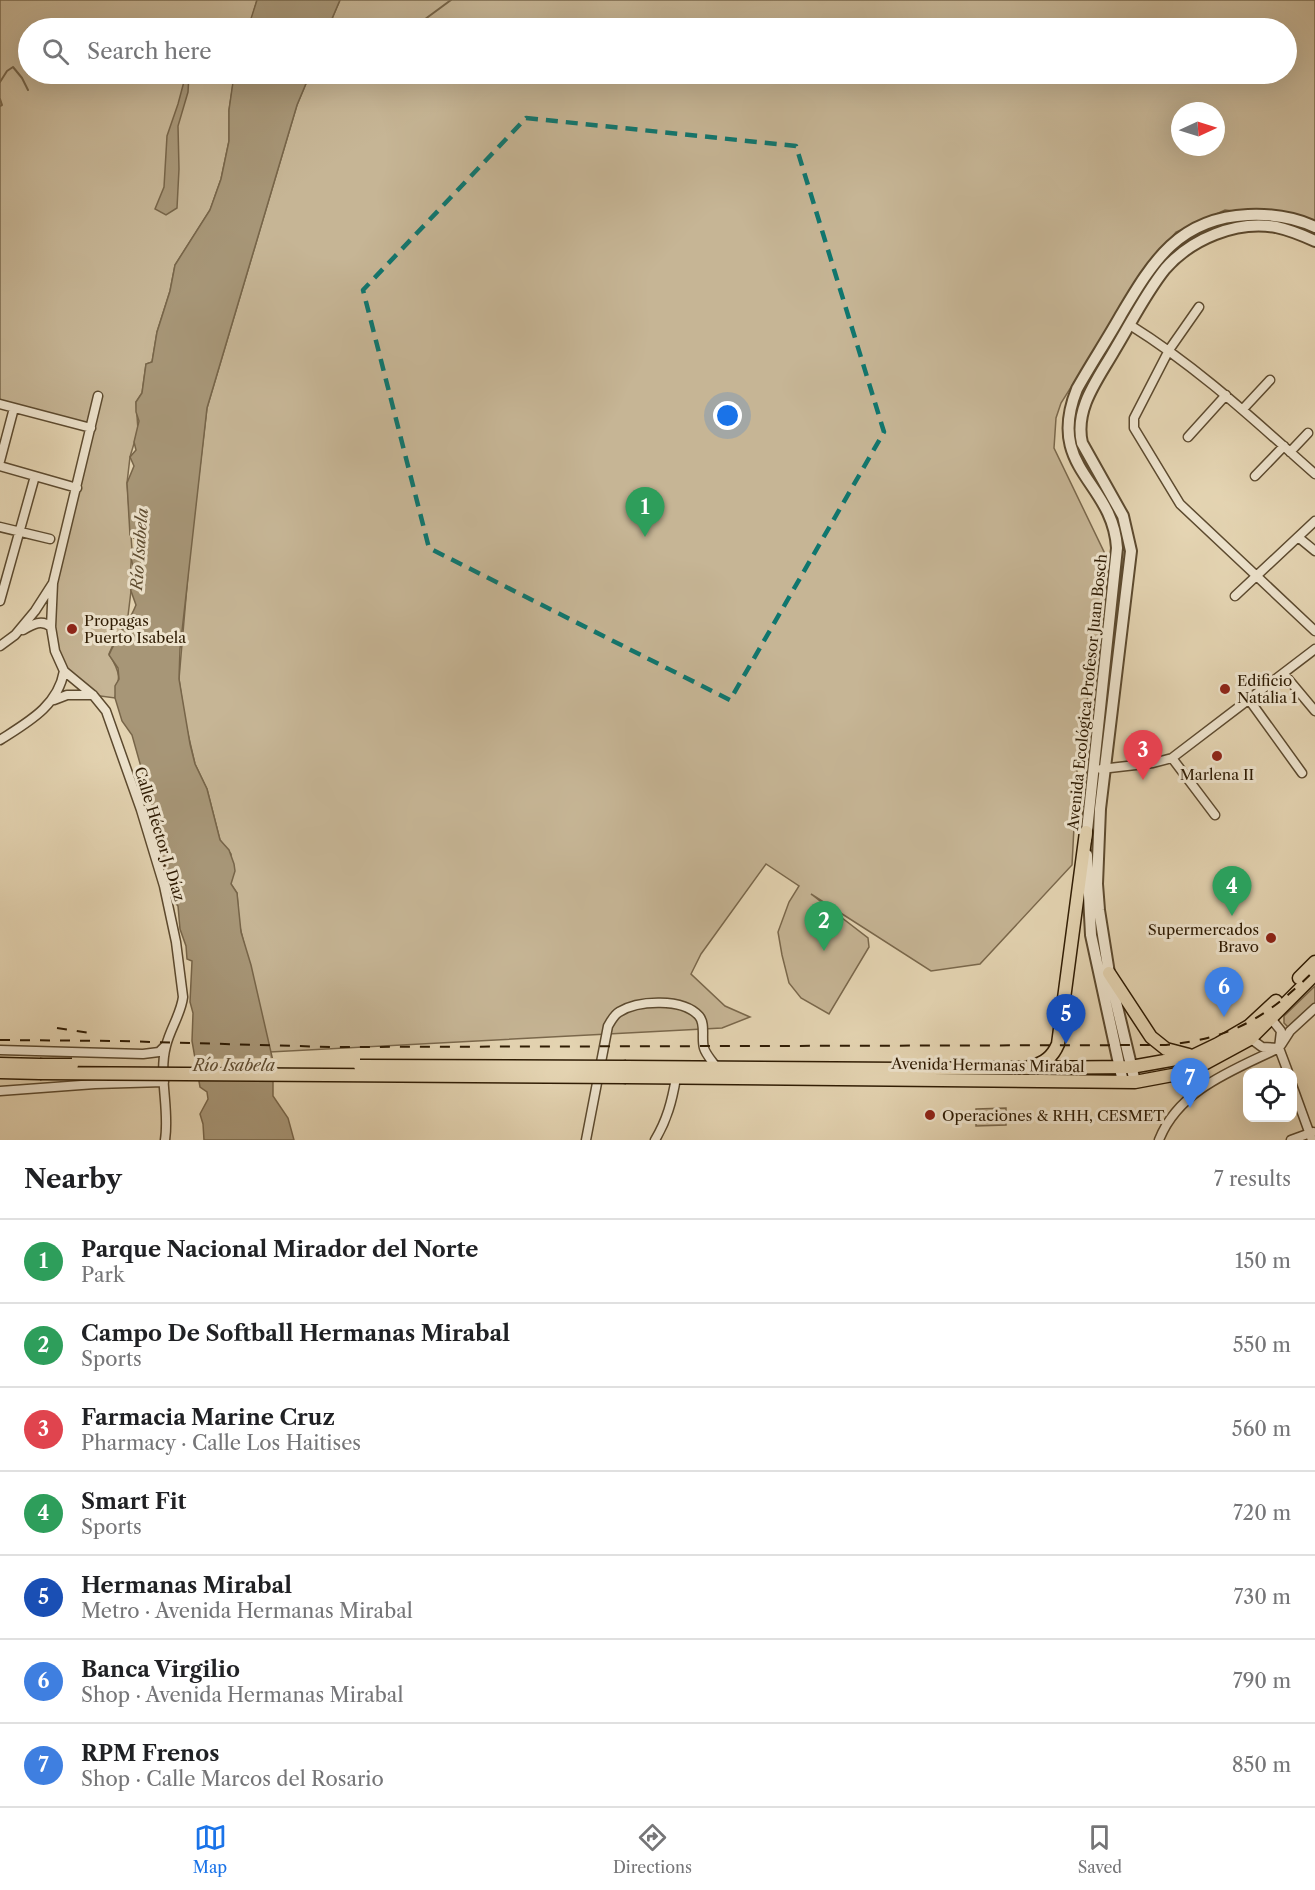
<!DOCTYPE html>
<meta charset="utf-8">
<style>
body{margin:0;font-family:"Libre Caslon Text",serif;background:#f6f6f6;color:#202124}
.controls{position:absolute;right:18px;bottom:18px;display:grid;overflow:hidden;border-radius:12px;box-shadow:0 6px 24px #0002}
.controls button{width:54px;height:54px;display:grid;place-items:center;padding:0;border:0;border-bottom:2px solid #e0e0e0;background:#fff;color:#202124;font:30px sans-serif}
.compass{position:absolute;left:1171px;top:102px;width:54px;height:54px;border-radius:50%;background:#fff;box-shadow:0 6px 24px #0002;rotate:86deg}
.you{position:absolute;left:728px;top:416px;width:21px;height:21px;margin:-15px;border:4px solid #fff;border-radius:50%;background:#1a73e8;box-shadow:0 0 0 9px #1a73e833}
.badge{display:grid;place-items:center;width:39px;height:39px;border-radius:50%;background:#1a73e8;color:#fff;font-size:20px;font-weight:700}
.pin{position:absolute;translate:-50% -50px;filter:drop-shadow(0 2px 3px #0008)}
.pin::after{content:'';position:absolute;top:32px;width:21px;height:18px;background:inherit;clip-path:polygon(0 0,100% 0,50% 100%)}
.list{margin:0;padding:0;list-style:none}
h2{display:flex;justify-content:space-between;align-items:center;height:78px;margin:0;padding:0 24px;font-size:26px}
h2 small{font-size:20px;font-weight:400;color:#757577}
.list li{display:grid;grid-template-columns:39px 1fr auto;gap:18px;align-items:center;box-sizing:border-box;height:84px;padding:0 24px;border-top:2px solid #e0e0e0}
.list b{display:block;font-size:22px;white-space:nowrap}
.list p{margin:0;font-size:20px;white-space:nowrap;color:#757577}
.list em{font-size:20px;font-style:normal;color:#757577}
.icon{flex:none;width:33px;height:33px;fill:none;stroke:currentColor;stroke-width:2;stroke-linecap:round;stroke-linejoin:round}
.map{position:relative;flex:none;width:1315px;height:1140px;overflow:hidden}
.search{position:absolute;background:#fff;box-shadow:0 6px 24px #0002;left:18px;right:18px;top:18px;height:66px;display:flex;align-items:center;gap:15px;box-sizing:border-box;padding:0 21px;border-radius:33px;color:#757577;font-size:22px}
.sheet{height:666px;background:#fff}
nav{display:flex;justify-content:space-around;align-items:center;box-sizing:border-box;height:84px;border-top:2px solid #e0e0e0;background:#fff;font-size:16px;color:#757577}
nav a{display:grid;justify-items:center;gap:3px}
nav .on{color:#1a73e8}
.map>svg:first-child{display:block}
</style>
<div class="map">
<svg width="1315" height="1140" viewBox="0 0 1315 1140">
<rect width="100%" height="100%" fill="#e5d5b3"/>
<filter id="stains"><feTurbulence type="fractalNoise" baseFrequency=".00333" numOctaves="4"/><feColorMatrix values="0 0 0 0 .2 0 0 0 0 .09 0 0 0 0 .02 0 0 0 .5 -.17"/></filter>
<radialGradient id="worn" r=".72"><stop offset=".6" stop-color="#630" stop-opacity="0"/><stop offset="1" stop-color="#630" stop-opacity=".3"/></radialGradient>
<path fill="#c6b595" stroke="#7a684c" stroke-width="1.5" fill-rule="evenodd" d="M0,0H257L249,28H28V74H237L234,78L229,110V141L221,179L210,210L175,265L170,291L157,332L152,362L146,364L142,393L136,402L138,430L130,457L127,483L132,549L130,579L131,591L127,624L117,636L109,654C121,673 120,678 115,698L93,695L64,671L51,627L53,583L91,429L0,405Z
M340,0H1315V227L1290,217L1225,210L1176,232L1139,279L1061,403L1056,418L1054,448L1106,556L1097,646L1078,751L1072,865L980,964L931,971L811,894L868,938L869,947L829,1014L801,998L789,983L782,955L778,932L789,902L799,886L766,864L701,954L691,974L725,1006L750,1017L722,1028L270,1052L239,923L237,893L231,884V854L220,840L207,789L195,764L185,721L179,679L190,551L207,408L297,105L310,74H1286V28H328ZM1180,111H1216V147H1180Z
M1315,986V1006L1288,1027L1284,1023V1016Z
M1006,1108V1125L976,1126V1109Z"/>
<path fill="#a79677" stroke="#776549" stroke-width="1.5" d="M257,0H340L328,28H248Z
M186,74H189L188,92L178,126L179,169L177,208L166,215L155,209L164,187L167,136L178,104Z
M237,74H310L297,105L207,408L180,649L179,679L190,744L195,764L207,789L220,840L229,850L234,864L235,871L231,884L237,893L241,932L251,965L273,1061V1096L288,1118L294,1140H204L203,1124L200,1114L208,1099L207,1092L200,1087L192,1041L193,1013L190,1002L192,961L187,959L186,946L180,929L178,906L167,894L158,859L161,845L152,806L132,735L122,721L115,698V686L119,679L118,668L109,655C117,636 129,623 136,605L131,591L130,579L134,571L131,558L132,549L138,547L136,540L130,535L127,483L134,466L130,457L136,450L134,442L139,421L136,412V402L142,393L146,364L152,362L157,332L170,291L175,265L210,210L221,179L229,141V110L233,82Z"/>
<path fill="#e5d5b3" d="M275,1058L276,1078H195L192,1059Z"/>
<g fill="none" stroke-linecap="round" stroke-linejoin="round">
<path stroke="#776549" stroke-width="2" d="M413,28L451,0
M0,82L7,71L13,67L22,78L28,90
M0,99L2,105L0,106"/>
<g stroke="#5c4a2f" stroke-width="11">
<path id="minor" d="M1199,307L1169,350L1134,418V428L1180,504L1315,631
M1130,325C1199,368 1255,421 1315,474
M0,404L91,428
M1243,409L1270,380
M1188,437L1226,395
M1290,452L1308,433
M0,461L14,408
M0,466L77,488
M1255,476L1284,446
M0,527L50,539
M1298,537L1315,551
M53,583L51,627L55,651L64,671L93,695L106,711L141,810L164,886L176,942L183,997C181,1014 170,1029 166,1046C158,1076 170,1109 165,1140
M1235,596L1315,521
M0,601L35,476
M23,630C33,624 42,619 51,627
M0,646L15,635L35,611L53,583L98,396
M1284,674L1315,711
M54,700L67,695H93
M1250,701L1302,773
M0,740C28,722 58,706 64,671
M1172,758L1215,815
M1101,769L1153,763L1172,758L1315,649
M1269,1016L1281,1031L1279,1048L1288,1072
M1247,1036L1262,1047L1279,1048
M1281,1045L1290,1031L1315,1008
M0,1050L143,1054L159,1052L165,1046
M1292,1085L1312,1140
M0,1091L95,1084L164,1082
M586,1140L608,1026C611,1021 614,1015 619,1012C638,1000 683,998 699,1016C706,1024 701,1038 704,1048C706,1055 713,1062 717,1068
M655,1140C667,1120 672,1101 676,1078
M1159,1140C1179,1089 1234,1070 1279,1048
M1291,1140L1313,1132"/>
</g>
<g stroke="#5c4a2f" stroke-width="14">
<path id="tertiary" d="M1086,840L1117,548C1113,481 1045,469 1077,389C1091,364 1107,340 1121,315C1153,261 1179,218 1248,215C1271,214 1294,217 1315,227
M1087,855L1091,935L1123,1082
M1135,1082L1109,973L1099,910L1097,884L1100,809L1131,551L1123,516L1082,443C1074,409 1098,379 1114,351C1131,323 1145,294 1165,269C1191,239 1236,220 1276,227C1290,230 1302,235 1315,241"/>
</g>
<g stroke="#2e1b03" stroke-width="15">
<path id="primary" d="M1109,973L1151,1037L1166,1049L1189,1055
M1299,978L1315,962
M0,1064L40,1065
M1031,1066C1044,1064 1053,1056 1058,1044L1086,832
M626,1067L904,1069L1131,1067L1193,1056L1218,1044L1249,1026L1276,1001
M0,1072L40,1073
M626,1077L1135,1082L1178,1074L1202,1065L1250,1039L1315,974"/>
</g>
<use href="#minor" stroke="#eee4ce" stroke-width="8"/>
<use href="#tertiary" stroke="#eee4ce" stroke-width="10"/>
<use href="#primary" stroke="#e5d5b3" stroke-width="12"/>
<path stroke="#2e1b03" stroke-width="2" stroke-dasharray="10 10" stroke-linecap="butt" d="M57,1028L96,1034
M0,1040L118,1041L332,1047L1166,1045C1234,1038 1267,1017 1315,970"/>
<g stroke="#2e1b03" stroke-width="15" stroke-linecap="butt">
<path id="primary-bridge" d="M40,1065H72
M360,1066L626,1067
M40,1073L626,1077"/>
</g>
<use href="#primary-bridge" stroke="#e5d5b3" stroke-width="12"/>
</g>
<path fill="none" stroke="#0f766e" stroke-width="4.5" stroke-dasharray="12 8" stroke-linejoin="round" d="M526,118L796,146L884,432L730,700L429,548L363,290Z"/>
<g fill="#8f2418" stroke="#eee4ce" stroke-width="2">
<circle cx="72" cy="629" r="6"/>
<circle cx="1225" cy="689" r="6"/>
<circle cx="1217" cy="756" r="6"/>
<circle cx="1271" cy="938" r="6"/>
<circle cx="930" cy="1115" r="6"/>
</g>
<g text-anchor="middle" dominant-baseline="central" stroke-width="6" stroke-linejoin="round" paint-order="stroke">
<g font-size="15" fill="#2e1b03" stroke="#eee4ce" text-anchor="start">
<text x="84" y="620">Propagas<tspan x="84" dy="17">Puerto Isabela</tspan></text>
<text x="1237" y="680">Edificio<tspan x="1237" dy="17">Natalia 1</tspan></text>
<text x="1217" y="774" text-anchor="middle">Marlena II</text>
<text x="1259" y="929" text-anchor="end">Supermercados<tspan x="1259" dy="17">Bravo</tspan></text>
<text x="942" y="1115">Operaciones &amp; RHH, CESMET</text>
</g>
<g font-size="15" fill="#2e1b03" stroke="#eee4ce">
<text transform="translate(1087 692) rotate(-84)">Avenida Ecológica Profesor Juan Bosch</text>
<text transform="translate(160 834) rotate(73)">Calle Héctor J. Díaz</text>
<text transform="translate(988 1065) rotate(1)">Avenida Hermanas Mirabal</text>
</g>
<g font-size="16" font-style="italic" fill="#5e4c31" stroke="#eee4ce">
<text transform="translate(139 549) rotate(-86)">Río Isabela</text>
<text x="234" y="1065">Río Isabela</text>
</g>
</g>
<rect width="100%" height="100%" filter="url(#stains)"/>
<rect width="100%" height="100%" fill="url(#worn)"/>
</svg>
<div class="controls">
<button><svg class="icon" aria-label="locate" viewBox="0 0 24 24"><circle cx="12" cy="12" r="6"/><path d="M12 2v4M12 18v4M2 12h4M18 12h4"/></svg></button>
</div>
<svg class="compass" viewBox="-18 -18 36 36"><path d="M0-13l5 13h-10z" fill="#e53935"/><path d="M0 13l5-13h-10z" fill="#757577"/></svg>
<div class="you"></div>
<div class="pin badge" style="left:645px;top:537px;background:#2e9e5b">1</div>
<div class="pin badge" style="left:824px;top:951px;background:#2e9e5b">2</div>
<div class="pin badge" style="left:1143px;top:780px;background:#e0444e">3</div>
<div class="pin badge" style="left:1232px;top:916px;background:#2e9e5b">4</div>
<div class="pin badge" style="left:1066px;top:1044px;background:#1a4fb4">5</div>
<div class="pin badge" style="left:1224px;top:1017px;background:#3f7fe0">6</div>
<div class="pin badge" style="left:1190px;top:1108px;background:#3f7fe0">7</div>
<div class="search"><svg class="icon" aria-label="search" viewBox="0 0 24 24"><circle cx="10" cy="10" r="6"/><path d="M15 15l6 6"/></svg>Search here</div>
</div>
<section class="sheet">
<h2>Nearby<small>7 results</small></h2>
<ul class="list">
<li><span class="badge" style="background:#2e9e5b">1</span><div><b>Parque Nacional Mirador del Norte</b><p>Park</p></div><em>150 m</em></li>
<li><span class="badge" style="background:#2e9e5b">2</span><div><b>Campo De Softball Hermanas Mirabal</b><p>Sports</p></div><em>550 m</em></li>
<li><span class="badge" style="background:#e0444e">3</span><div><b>Farmacia Marine Cruz</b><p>Pharmacy · Calle Los Haitises</p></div><em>560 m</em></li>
<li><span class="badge" style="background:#2e9e5b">4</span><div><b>Smart Fit</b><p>Sports</p></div><em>720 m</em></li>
<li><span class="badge" style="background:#1a4fb4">5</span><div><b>Hermanas Mirabal</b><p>Metro · Avenida Hermanas Mirabal</p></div><em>730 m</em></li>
<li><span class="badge" style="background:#3f7fe0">6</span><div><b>Banca Virgilio</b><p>Shop · Avenida Hermanas Mirabal</p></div><em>790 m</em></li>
<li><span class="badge" style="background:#3f7fe0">7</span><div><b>RPM Frenos</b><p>Shop · Calle Marcos del Rosario</p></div><em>850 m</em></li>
</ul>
</section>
<nav>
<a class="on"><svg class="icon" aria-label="map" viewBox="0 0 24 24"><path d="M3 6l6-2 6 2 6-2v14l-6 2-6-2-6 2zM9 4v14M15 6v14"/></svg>Map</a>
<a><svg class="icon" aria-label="directions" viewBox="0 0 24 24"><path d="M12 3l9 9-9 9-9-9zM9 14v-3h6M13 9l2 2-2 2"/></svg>Directions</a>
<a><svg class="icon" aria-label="saved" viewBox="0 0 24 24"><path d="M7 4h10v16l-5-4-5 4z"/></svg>Saved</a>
</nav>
